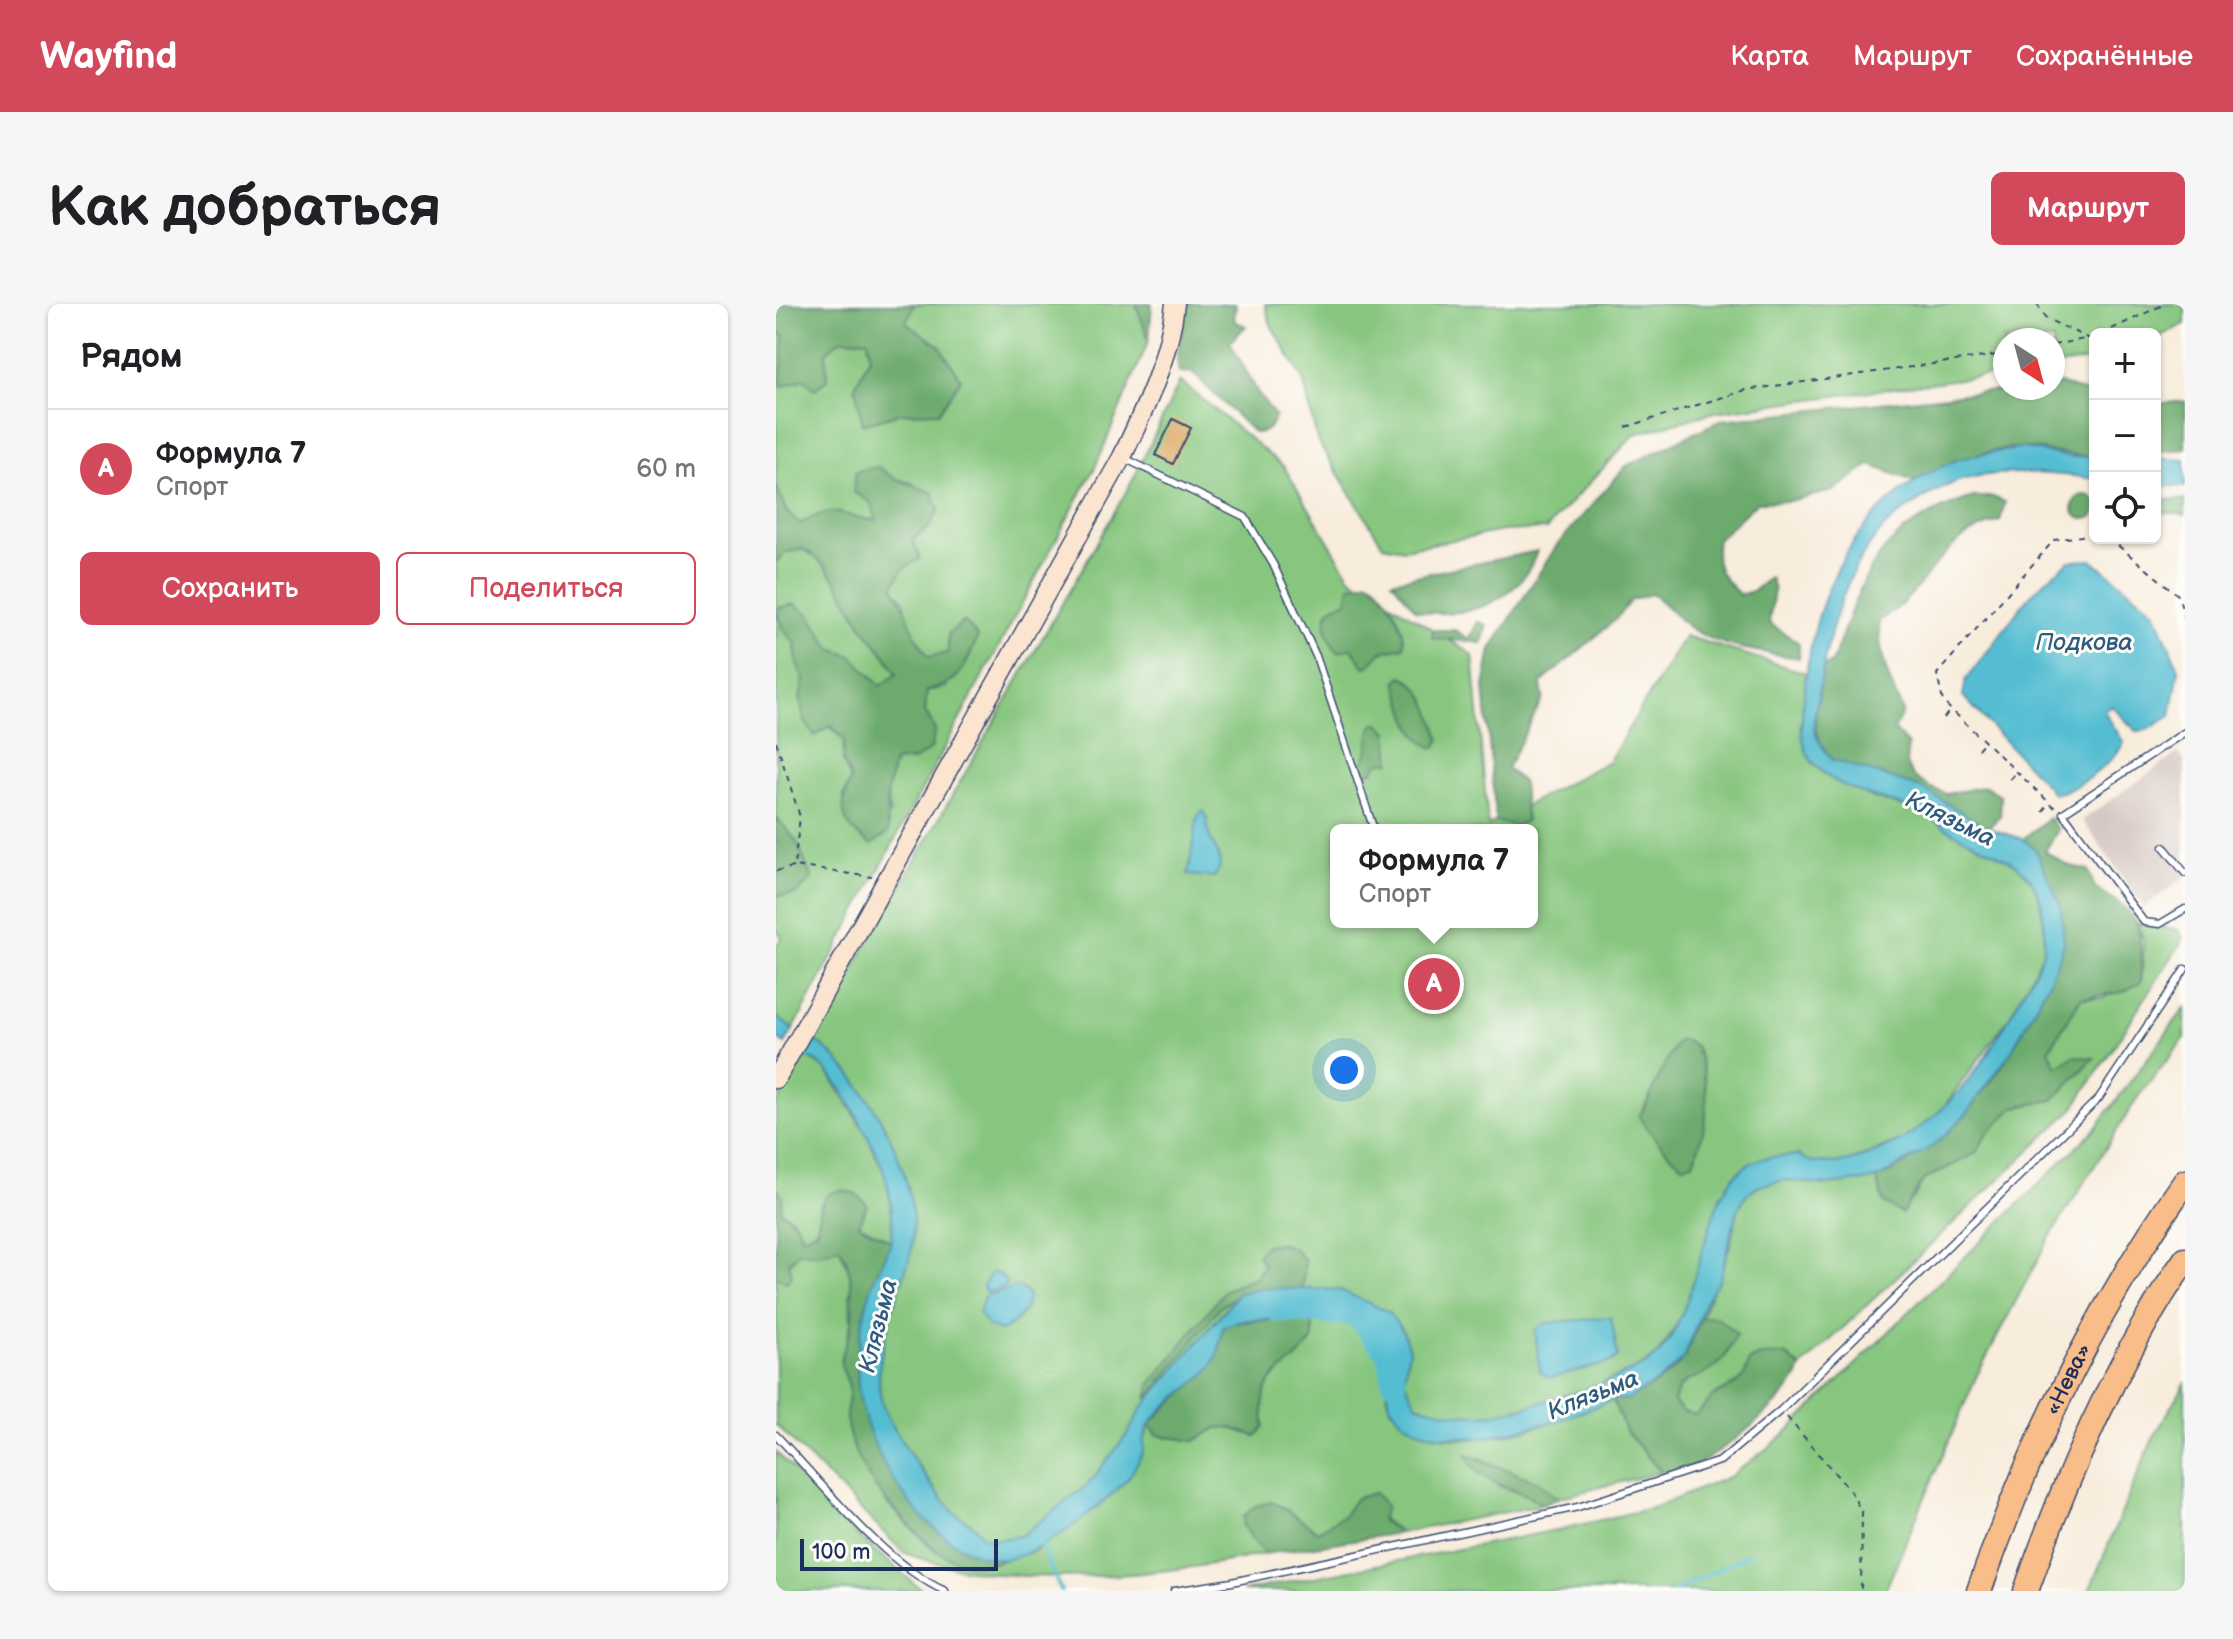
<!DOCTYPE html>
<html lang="ru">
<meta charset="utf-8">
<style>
body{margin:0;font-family:"Balsamiq Sans",sans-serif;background:#f6f6f6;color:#202124}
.controls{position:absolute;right:24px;top:24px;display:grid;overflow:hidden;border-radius:12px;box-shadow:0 2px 6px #0004}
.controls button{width:72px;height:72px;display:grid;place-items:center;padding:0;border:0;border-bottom:2px solid #e0e0e0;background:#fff;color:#202124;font:40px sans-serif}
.compass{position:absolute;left:1217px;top:24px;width:72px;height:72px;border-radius:50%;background:#fff;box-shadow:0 2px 6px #0004;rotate:144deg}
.scale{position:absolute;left:24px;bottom:20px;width:198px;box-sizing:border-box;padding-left:8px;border:4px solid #1b2f5e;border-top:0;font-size:22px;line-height:28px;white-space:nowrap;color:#1b2f5e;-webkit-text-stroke:6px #fdfcf7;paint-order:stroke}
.you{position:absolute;left:568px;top:766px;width:28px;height:28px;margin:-20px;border:6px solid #fff;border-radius:50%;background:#1a73e8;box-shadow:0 0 0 12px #1a73e833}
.badge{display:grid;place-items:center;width:52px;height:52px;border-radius:50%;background:#d1495b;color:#fff;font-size:26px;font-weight:700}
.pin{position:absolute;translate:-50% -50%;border:4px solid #fff;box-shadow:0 2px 8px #0006}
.popup{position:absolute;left:554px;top:520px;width:208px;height:104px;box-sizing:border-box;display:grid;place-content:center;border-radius:12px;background:#fff;filter:drop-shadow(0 2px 6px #0005);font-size:26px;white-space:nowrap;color:#757577}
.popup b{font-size:30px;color:#202124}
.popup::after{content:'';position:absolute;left:50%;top:100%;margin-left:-16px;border:16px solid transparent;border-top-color:#fff}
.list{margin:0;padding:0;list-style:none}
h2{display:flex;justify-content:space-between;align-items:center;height:104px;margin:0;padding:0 32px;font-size:34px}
h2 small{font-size:26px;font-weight:400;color:#757577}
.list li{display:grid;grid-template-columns:52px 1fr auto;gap:24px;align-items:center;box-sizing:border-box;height:120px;padding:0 32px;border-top:2px solid #e0e0e0}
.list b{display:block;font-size:30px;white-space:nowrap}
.list p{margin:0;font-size:26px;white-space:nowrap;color:#757577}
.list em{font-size:26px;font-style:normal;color:#757577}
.actions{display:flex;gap:16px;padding:24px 32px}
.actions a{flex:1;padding:18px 0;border:2px solid #d1495b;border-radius:12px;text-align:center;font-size:28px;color:#d1495b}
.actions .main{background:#d1495b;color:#fff}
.icon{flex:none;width:44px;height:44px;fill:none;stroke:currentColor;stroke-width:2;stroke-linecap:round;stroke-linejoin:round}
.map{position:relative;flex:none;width:1409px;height:1287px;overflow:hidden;border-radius:12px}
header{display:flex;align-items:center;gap:48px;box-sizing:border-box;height:112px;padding:0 40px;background:#d1495b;color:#fff}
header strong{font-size:38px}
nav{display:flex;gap:44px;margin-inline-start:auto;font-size:28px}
.intro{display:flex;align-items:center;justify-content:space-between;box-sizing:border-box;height:192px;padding:0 48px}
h1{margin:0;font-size:56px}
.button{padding:20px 36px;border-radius:12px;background:#d1495b;color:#fff;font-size:28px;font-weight:700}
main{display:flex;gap:48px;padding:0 48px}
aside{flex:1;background:#fff;border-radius:12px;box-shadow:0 2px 6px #0004}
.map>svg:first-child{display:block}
</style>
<header>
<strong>Wayfind</strong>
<nav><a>Карта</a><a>Маршрут</a><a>Сохранённые</a></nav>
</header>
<div class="intro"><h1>Как добраться</h1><a class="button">Маршрут</a></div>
<main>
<aside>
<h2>Рядом<small></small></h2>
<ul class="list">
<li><span class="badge">A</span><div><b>Формула 7</b><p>Спорт</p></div><em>60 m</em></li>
</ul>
<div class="actions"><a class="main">Сохранить</a><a>Поделиться</a></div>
</aside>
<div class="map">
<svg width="1409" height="1287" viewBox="0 0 1409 1287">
<rect width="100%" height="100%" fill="#fdfcf7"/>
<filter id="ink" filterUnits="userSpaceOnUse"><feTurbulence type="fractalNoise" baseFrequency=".0125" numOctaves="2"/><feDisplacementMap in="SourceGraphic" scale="16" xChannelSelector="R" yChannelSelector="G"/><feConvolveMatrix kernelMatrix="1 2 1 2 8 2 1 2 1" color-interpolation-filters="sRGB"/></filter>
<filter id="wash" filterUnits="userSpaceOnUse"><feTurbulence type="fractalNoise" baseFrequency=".006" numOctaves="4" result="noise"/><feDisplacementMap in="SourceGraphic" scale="32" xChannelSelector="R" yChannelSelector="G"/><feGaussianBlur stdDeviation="1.8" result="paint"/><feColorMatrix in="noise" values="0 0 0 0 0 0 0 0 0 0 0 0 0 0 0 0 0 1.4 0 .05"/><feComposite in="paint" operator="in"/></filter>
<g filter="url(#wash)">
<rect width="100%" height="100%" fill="#f8ecdb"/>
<path fill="#d0c0bc" d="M1402,449L1409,458V573L1368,603L1306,516Z"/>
<path fill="#86c67e" stroke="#507a6e" stroke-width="2" fill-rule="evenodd" d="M138,0H360L373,36L319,163L17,726L0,712V643L6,632L0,626V592L20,590L21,538L0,513V311L19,339L21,359L28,376L24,396L68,436L67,457L75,475L67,493L114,510L111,489L118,458L139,456L159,426L149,408L151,387L171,383L172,349L152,353L131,318L129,298L117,282L137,235L153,223L137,179L118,174L94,198L102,216C63,216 65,196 24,220L10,207L0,181V25L9,33L4,83L28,75L51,76L50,48L65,35L92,36L94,53L79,82L87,120L124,109L162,108L163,41L129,19Z
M489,0H1409V20L1379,35V30H1319V55L1277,62V36H1229V69L939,108L859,130L770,225L727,227L628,245L607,241L541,136L527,75L495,21Z
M404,77L508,163L574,273L697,351L712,522L833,457L909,332L1030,369L1025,424L1037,460L1052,473L1094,493L1142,507L1242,561L1256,577L1264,595L1269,625L1267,650L1233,714L1158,816L1136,832L1069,859L1031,858L945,891C929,944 917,1005 882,1049C862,1075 721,1115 687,1113C672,1112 655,1105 640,1100L628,1075L633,1045L564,986L493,984L463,989L366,1104L352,1129L313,1180L245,1232L216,1236L206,1232C199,1218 185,1217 175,1205C160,1189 111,1120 106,1099C94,1056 122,994 133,952C152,883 92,772 37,735L358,174ZM560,526H756V618H560Z
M27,245C58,262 69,296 88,324C99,341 112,352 121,371L104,383L76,352L55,345L34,311L18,300L0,305V258L8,249Z
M1361,619L1403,626L1407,636L1297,805L1025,1064L1010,1051L937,1093L920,1111L907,1108L898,1099C903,1069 928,1074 947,1056L940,1013L925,1014L954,942L963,900L972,889L982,882L1009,876L1052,881L1101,875L1108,899L1138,894L1147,876L1200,849L1210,831L1238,803C1281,800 1287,779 1317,755L1298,752L1281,764L1273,746L1305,694H1326L1365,678L1368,637Z
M1409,704V734L1362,793L1272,936L1200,1073L1109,1287H467L786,1225L880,1203L955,1172L1007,1132L1319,825Z
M27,751L49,764L89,827L110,873L116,910L115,937L83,920L89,907L60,887L43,901V921L34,932L26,933L17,915L4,906V886L0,884V801Z
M63,943L78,978L74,992L75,1019L65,1059L74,1086L70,1114L77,1142L112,1201L159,1247L211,1261L259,1247L352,1174L374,1121L382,1131L418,1137L441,1124H455L480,1132L488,1122C481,1063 511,1075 537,1035L536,1007C550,1004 565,1008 578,1014C642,1048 586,1084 626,1116C680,1159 782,1117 837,1096L849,1126L885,1168L782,1194C758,1175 729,1169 703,1153L722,1182L755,1192L766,1201L624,1229L580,1194L568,1211L542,1227L498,1198L480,1202L467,1222L488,1250C377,1274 225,1287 127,1248L0,1121V973L3,975L23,948L43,950Z
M1409,1080V1287H1313L1376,1136Z
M0,1148L88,1237L147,1287H0Z"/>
<path fill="#6cab6d" stroke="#446d66" stroke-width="2" d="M0,0H138L130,19L163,41L185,75L163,108L124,109L87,120L79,82L94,53L92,36L65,35L50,48L51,76L39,85L28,75L4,83L8,33L0,25Z
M360,0H376L373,36Z
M411,0H460L458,17L470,22L454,38L483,91L499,112C495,124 491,129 478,129L416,68L403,69L401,54Z
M1285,80L1319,92V152C1295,153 1274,147 1251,144C1215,141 1168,162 1137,177L1094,161L1057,187L1013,197L981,198L941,236C937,263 944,272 964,291L977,287L994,273L998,285L993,319L1023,339V354C989,349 941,343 913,323C898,313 892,299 875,290L855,296L839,316L765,379L767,394L731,464L747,479L750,517L740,522L720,518L708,383L715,345L781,241L850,162L945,116L1246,84H1277V81Z
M1409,97V145L1379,148V100Z
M102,163L118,174L156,188L163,206L153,223L137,235L144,255L127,265L117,282C134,306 133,328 153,353L172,349V330L188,317L202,333C188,364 187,378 151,387L149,408L159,426L155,445L139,456L118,458L111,489L112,529L95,541C66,521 61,508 75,475L67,457L68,436L55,421L39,432L28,416L24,396L28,376L21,359L19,339L6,324L0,305L18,300L34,311L55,345L76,352L104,382L121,370C112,352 99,340 88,324C69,296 58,262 27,245L8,249L0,258V181L10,207L24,220C69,195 60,216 101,216L94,198L77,188L80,167Z
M1297 203a12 12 0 1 1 24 0a12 12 0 1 1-24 0Z
M1197,193H1217L1229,198L1224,217C1157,235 1158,284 1103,317C1103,352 1112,376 1127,407L1118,426L1132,441L1130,460L1137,472L1153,483L1170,490L1210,482L1225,493L1224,512L1212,524L1145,484L1057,456C1029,426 1041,400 1046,364L1056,359C1089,269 1097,226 1197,193Z
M1379,195L1409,196V211L1379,207Z
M761,247C745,297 688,318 640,306L616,277Z
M593,277C609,284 631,325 628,343L605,348L593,362L588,363L576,344L562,348C552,337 541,310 560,301C563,299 568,299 571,297L574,282Z
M702,318L711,321L706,339L656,334L657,326H679L693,335Z
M626,372C651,383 656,411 664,435L659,444C632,437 630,399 620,378Z
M603,419L612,428L615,458H603L597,467L586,470L585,460C596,447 590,435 597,421Z
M0,513L21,538L36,575L20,590L0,592Z
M1273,514L1282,526L1269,547L1291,561L1312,566L1319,584C1372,614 1364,623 1365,678L1347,688L1305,694L1273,746L1281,763L1298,752L1318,754L1277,796L1238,803L1210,831L1200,849L1147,876L1126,910L1108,899L1101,875C1197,830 1249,735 1288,641L1260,546L1247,535Z
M908,736L919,742C936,780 933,820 917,859L907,861C897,855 867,823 863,812C879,789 885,761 902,737Z
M0,884L6,892L5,907L21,920L26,933L40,927C47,908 39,888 67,886L80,890L91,900L83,920L115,937L90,1002L82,1081L164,1229L187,1244L223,1256C197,1267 171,1257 151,1238C116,1205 75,1165 70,1113C70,1103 75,1093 73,1083C72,1075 66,1068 65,1060C64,1050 70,1041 73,1031C79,1009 78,962 63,944L43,950L23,948L13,958L16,972L10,978L0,973Z
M504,939L519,945L529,957L527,983L523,987C493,985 470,983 445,1002L371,1095L374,1081L449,986L479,974L488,961L481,951L490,941Z
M536,1007L537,1035C511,1074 481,1063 488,1122L480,1132L455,1124H441L418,1137L382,1131L373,1121C406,1083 439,1077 447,1023L452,1019L512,1015Z
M940,1013L961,1030C955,1042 950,1055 939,1063C921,1079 903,1069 898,1099L908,1108L920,1111C927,1106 932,1096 938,1092C956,1080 969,1082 972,1058L984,1052L1010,1051L1025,1064C1018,1093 938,1156 910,1166C902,1169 893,1168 885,1168L849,1126L837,1096C862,1093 892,1075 907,1055C915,1044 920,1027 925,1014Z
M690,1150L762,1178L782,1194L766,1201C741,1179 704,1186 690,1150Z
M599,1189L610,1202L605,1216L624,1229L488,1250L467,1222L468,1212L480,1202L498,1198L542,1227L568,1211L580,1194Z"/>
<path fill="#55bdd2" stroke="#387698" stroke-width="2" d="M1247,144L1294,153L1319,152V175C1280,169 1210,163 1173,181C1150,192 1120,209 1103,229C1065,273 1050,339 1042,395C1041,404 1036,416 1038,425C1041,437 1049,447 1057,456L1145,484L1212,524L1247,535L1260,546L1285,602L1288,641L1273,678L1235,748L1191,809L1160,840L1101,875L1052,881L1009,876L982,882L972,889L961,907L944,974L929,998L908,1054L882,1077L853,1095L837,1096L781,1117L705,1134L664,1132L644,1127L626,1117L614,1101L609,1075L612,1052L608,1037L582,1017L564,1009L543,1005L512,1015L465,1016L447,1023C445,1035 444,1048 437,1060C418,1089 362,1107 368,1147C363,1155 359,1165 353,1173C331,1199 256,1259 222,1255C150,1248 88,1147 82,1081C79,1047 87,1006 99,974C104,961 113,949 115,935C118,915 115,893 110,875C103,851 66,779 48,764C43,758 34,755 27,751L37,735C92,772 152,883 134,952C122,993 94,1056 106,1099C111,1120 160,1189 175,1205C185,1217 199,1218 206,1232L216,1236L245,1232L313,1180L352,1129L366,1104L463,989L493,984L564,986L611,1007L627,1027L633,1045L628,1075L640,1100C695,1119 724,1111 777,1095C805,1087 857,1072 879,1053C926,1012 924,881 975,859C989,852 1008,852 1023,851C1034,860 1044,858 1057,859C1072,859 1084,854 1097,849C1169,823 1212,755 1246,690C1253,677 1264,661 1267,647C1270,631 1268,615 1265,599C1256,556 1212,548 1180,530C1166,522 1153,511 1138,506C1105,493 1066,489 1040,462C1020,442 1026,407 1029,381C1039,285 1082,197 1176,158C1198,149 1225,148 1247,144Z
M1379,154L1409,156V183L1379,181Z
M1316,256L1379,307L1403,366L1395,412L1371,426L1360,427L1336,402L1328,407L1348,439C1335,461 1302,485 1278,490L1187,392L1190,376L1251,295L1271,275L1294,257Z
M427,507C433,514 430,516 432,525C434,545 454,553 438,573L412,571L422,512Z
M0,712L17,726L9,740L0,734Z
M215,969L223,970L231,979L228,984L210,989L207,982Z
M243,983L252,990C253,1006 239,1021 224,1027L213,1023L203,1010L208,993Z
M835,1013L842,1053L836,1058L774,1074L764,1068L759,1026L771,1019Z"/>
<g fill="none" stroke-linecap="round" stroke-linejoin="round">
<path stroke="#55bdd2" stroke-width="4" d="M264,1238L285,1287
M898,1287L973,1250"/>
<path stroke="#55bdd2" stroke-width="24" d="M501,1006L579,1010L613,1049L618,1078"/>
</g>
<g id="blocks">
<path fill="#dba762" d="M397,115L415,124L397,160L379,151Z"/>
</g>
</g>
<g filter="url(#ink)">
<use href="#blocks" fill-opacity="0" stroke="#3c4b71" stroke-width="2"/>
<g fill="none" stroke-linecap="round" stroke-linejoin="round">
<g stroke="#3c4b71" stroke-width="9">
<path id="lane" d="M350,155L469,213L497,260L540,352L598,526
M1409,428L1287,509L1368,618L1384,620L1409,605
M1388,543L1409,569
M0,1131C46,1179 109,1261 169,1287
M398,1287L456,1278L802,1203L944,1157L1005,1106L1323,794L1409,665"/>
</g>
<g stroke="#3c4b71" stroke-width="21">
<path id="secondary" d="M0,775L346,153C369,104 393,55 399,0"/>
</g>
<g stroke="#3c4b71" stroke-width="27">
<g id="highway">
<path id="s1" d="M1203,1287C1254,1141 1320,1005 1409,878"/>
<path d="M1250,1287C1289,1175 1341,1054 1409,956"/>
</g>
</g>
<path stroke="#3c4b71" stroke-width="2" stroke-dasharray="6 6" stroke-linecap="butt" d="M1261,0L1269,14L1314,35
M1325,30L1389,0
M1277,41L1319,33
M850,123L970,86L1229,50
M1333,234L1402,291L1409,315
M1168,414L1174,406
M0,437L24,513L18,562L96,573
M1202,445L1207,439
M1234,475L1239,470
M1279,504L1167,398L1161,370L1278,236L1319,230
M1267,508L1272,501
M0,567L17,563
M1011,1113L1075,1188L1086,1209L1085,1287"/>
<use href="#lane" stroke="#fff" stroke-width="6"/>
<use href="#secondary" stroke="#fce5d0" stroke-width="18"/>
<use href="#highway" stroke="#f8bd89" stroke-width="24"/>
</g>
</g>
<g text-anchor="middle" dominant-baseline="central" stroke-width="6" stroke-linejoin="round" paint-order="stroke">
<g font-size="22" fill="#1b2f5e" stroke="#fdfcf7">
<text stroke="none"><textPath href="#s1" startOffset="230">«Нева»</textPath></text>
</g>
<g font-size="24" font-style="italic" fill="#2c5a81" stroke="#fdfcf7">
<text x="1308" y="338">Подкова</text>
<text transform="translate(1174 515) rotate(26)">Клязьма</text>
<text transform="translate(102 1022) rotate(-76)">Клязьма</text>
<text transform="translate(817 1091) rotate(-22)">Клязьма</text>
</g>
</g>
</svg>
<div class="controls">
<button>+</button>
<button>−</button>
<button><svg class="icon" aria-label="locate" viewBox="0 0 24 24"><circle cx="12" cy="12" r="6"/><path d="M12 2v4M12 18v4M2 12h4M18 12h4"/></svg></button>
</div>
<svg class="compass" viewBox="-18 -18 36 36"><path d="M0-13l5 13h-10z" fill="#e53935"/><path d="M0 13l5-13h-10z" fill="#757577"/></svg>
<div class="scale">100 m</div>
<div class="you"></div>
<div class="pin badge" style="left:658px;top:680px">A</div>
<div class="popup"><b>Формула 7</b>Спорт</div>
</div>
</main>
